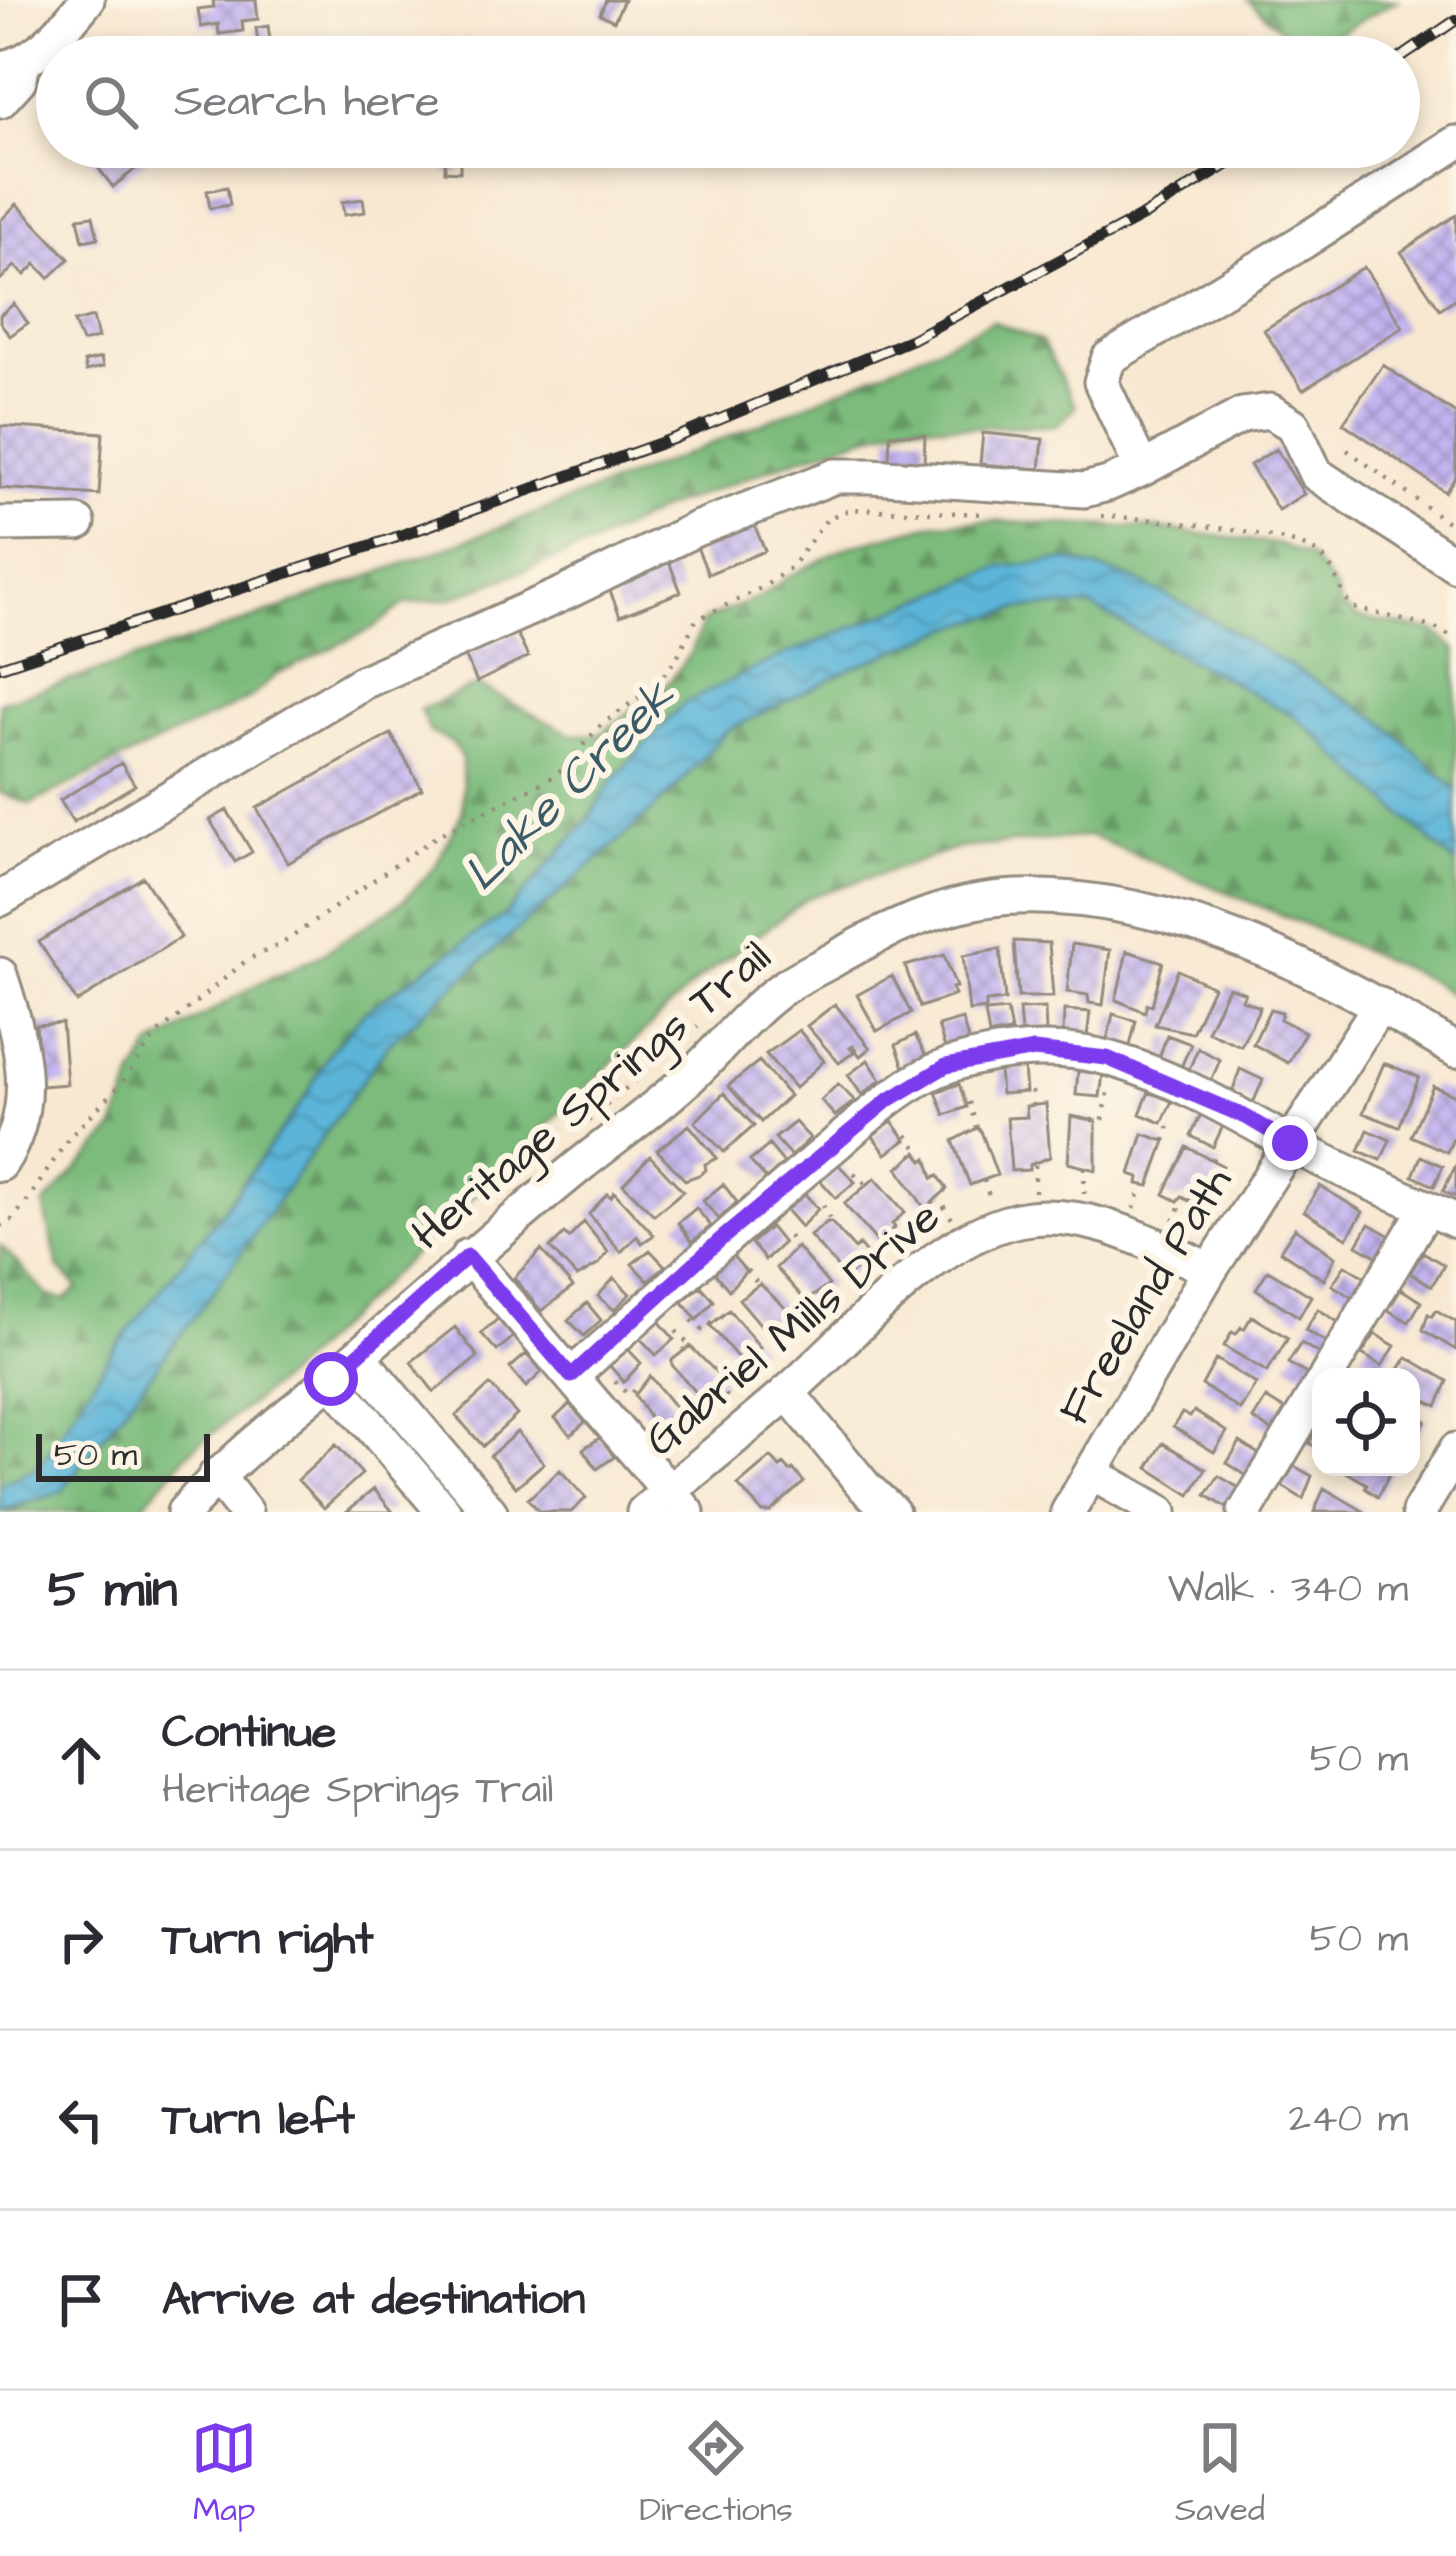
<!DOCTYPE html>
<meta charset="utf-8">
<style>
body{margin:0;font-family:"Architects Daughter",sans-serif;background:#f7f7f7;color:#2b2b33}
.controls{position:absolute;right:36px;bottom:36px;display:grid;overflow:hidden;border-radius:24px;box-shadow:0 6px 18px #0003}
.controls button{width:108px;height:108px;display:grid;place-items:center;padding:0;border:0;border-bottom:3px solid #e1e1e2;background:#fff;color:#2b2b33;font:60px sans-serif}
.scale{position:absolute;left:36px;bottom:30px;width:174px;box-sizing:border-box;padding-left:12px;border:6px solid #2b2b2b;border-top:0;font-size:33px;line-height:42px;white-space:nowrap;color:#2b2b2b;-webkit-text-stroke:9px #fcf5e5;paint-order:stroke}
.stop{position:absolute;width:36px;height:36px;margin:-27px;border:9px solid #7c3aed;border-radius:50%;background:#fff}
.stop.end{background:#7c3aed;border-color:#fff;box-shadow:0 3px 12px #0008}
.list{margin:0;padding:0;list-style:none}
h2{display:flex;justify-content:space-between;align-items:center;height:156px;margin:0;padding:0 48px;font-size:51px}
h2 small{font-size:39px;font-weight:400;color:#7c7c81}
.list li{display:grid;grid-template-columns:78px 1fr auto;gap:36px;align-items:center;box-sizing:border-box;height:180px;padding:0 48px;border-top:3px solid #e1e1e2}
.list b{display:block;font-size:45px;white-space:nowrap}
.list p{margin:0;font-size:39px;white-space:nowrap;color:#7c7c81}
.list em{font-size:39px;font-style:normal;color:#7c7c81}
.icon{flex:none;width:66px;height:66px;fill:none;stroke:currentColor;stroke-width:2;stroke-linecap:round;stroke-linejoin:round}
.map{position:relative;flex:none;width:1456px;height:1512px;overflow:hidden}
.search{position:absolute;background:#fff;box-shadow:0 6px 18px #0003;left:36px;right:36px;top:36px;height:132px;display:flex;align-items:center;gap:30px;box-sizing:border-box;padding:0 42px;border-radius:66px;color:#7c7c81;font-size:45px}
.sheet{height:876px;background:#fff}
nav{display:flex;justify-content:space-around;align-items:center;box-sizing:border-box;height:168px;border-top:3px solid #e1e1e2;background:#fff;font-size:33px;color:#7c7c81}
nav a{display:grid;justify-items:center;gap:6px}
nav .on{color:#7c3aed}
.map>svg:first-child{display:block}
</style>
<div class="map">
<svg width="1456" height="1512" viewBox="0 0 1456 1512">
<defs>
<pattern id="forest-firs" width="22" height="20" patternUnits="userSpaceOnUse" patternTransform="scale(3)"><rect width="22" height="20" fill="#7cbb7b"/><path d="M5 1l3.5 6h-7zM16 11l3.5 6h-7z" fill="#669865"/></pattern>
<pattern id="water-waves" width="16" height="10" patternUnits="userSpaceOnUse" patternTransform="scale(3)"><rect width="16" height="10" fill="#5bb5d9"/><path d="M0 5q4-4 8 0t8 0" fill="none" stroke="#4b93b0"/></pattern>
<pattern id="building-cross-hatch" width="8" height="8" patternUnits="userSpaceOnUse" patternTransform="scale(3)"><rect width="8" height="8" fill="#c3b4f0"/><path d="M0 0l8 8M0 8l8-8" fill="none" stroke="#9f93c3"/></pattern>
</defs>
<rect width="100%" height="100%" fill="#fcf5e5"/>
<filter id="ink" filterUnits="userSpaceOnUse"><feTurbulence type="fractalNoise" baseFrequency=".00833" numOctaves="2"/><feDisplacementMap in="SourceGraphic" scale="24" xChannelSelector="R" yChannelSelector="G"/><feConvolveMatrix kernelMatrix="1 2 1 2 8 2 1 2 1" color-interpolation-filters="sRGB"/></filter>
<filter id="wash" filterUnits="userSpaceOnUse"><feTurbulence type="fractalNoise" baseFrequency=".004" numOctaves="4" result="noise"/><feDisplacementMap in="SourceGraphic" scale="48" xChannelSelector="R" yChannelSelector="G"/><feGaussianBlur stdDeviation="2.7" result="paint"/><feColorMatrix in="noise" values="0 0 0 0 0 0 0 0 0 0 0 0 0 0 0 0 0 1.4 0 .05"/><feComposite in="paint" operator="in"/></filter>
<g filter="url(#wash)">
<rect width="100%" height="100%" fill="#f8e8d1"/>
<path fill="url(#forest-firs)" stroke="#547353" stroke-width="3" d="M1248,0H1397L1306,52Z
M992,321L1042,342L1076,407L1056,426L969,427L911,422L793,460L660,510L594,544L452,598L404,604L373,628L276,675L250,698L30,804L0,793V702C169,651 333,591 498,528C665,464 830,398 992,321Z
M981,521L1155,528L1277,544L1310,557L1336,590L1341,606L1358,618L1435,631L1456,650V789L1378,718L1191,608L1130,578L1068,560L613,780L587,821L507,913L365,1011L329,1053L307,1095L223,1210L112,1352L39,1466L0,1485V1245L48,1296L64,1300L78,1288L58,1267L44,1205L114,1130L134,1076L152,1046L265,980L316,958L404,900L435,867L463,811L462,758L453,743L430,732L420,710L477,685L571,734L599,735L670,681L692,651L703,621L762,596L788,577L846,547L937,523Z
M1090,606L1296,717L1456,864V998L1431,981L1306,925L1091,836L959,848L809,897L698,980L289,1373L191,1450L137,1512H0L61,1492L216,1288L389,1043L616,843L669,795L727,731L852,668L956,626L1023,608Z"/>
<path fill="url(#water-waves)" stroke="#437082" stroke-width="3" d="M1068,560L1130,578L1191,608L1378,718L1456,789V864L1296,717L1090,606L1023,608L956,626L852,668L727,731L669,795L616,843L389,1043L216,1288L61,1492L0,1511V1485L39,1466L112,1352L223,1210L307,1095L329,1053L365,1011L507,913L587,821L613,780L683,704L770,661L1000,567Z"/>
<g id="blocks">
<path fill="url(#building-cross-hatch)" d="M213,0H256L258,19L242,21L243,31L219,34L218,24L201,27L198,9L214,7Z
M606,0H624L614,21L600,14Z
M268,26L271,48L259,50L256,28Z
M82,147H153L146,152L150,157L113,187Z
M445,147H460V172L445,171Z
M782,147H809L797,161Z
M227,187L230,205L210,208L207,191Z
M363,199L365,212L344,215L342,202Z
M17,204L69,259L49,278L36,264L25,275L15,266L0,280V221Z
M1456,215V298L1440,309L1401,252Z
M93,216L98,238L83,241L78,218Z
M1364,267L1403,327L1303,390L1264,330Z
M14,304L28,323L10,336L0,322V315Z
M93,317L98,338L82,342L74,322Z
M101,358L103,367L86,371L84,362Z
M1383,365L1456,414V476L1445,492L1343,423Z
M0,426L103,433L99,495L0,488Z
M983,433L1043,439L1040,469L980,464Z
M890,434L925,435L924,463L889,461Z
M1276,449L1304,494L1278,510L1250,465Z
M754,524L765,551L708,574L697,547Z
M669,562L681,592L620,616L608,586Z
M516,632L528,657L477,682L465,656Z
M391,734L422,789L288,863L257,808Z
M121,763L135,785L73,822L60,800Z
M227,810L252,852L235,862L210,820Z
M143,877L181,937L77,1002L39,942Z
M1014,941L1049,943L1053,997H1018Z
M1072,944L1110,950L1103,1005L1089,1003L1088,995L1067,992Z
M1000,949L1005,1000L986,1002V1009L969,1011L963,956Z
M1127,951L1163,962L1152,1005L1147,1004L1145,1012L1116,1000Z
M944,955L956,987L952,988L955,995L920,1007L905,966Z
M1178,970L1213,987L1192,1033L1155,1025Z
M892,976L911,1013L877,1031L857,995Z
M1228,987L1245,993L1242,1000L1260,1007L1241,1046L1207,1031Z
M835,1004L870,1048L860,1056L853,1046L850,1048L854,1052L839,1063L807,1026Z
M1045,1008L1046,1032L1021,1033L1019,1009Z
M1270,1009L1282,1012L1280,1019L1305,1032L1288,1063L1253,1044Z
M1007,1010L1011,1032L989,1035L985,1012Z
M1064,1010L1090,1012L1087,1037L1063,1035Z
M1113,1014L1136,1021L1130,1046L1107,1040Z
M962,1019L969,1043L945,1048L938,1026Z
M62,1023L67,1084L41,1086L36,1025Z
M799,1030L824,1061L795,1088L766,1054Z
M915,1035L926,1056L904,1067L896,1045Z
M1167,1035L1191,1044L1181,1067L1159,1058Z
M1198,1048L1220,1060L1211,1081L1188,1072Z
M868,1060L881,1080L862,1095L848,1075Z
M759,1061L789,1096L761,1122L728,1086Z
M1384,1063L1419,1077L1399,1127L1363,1113Z
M1024,1068L1026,1092L1001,1094L999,1070Z
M1240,1069L1263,1080L1253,1103L1232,1093Z
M1078,1071L1103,1074L1100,1097L1076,1095Z
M838,1084L855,1101L835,1116L821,1100Z
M959,1084L967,1107L945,1115L936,1092Z
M1433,1086L1456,1096V1132L1447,1152L1411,1136Z
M1149,1092L1172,1101L1162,1123L1140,1114Z
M724,1093L754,1126L724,1152L695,1122Z
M1046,1104L1050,1157L1029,1165V1170L1011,1171L1007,1118L1027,1117L1026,1106Z
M1201,1114L1223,1126L1213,1147L1191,1136Z
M1071,1116L1096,1121V1170L1068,1163Z
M892,1121L906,1140L886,1154L872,1135Z
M795,1122L810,1138L791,1156L775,1138Z
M689,1125L717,1158L705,1164L706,1170L699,1175L685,1180L657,1150Z
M977,1128L981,1131L997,1175L970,1185L953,1141Z
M1368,1130L1390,1140L1381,1160L1359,1151Z
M1143,1134L1165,1141L1149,1186L1138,1184L1139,1177L1130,1174Z
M769,1145L784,1163L766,1179L750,1161Z
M1187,1147L1223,1166L1205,1204L1191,1197L1189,1201L1182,1196L1178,1201L1164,1194Z
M917,1152L923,1161L927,1158L933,1178L938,1175L947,1189L925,1209L898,1168Z
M650,1156L683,1191L654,1215L623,1184Z
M1421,1156L1443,1166L1434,1186L1413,1176Z
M838,1164L855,1182L836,1198L820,1180Z
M1456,1165V1197L1443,1191Z
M875,1178L905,1212L892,1224L895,1227L889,1232L894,1237L884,1245H880L844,1204Z
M723,1184L737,1202L719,1219L703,1201Z
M1320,1186L1363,1212L1347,1238L1304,1211Z
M614,1192L654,1235L642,1243L637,1236L621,1252L589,1214L607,1194L611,1197Z
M805,1194L818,1209L801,1227L786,1210Z
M696,1208L711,1226L692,1242L678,1223Z
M584,1222L608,1252L599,1264L577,1277L550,1248L564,1234L569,1238Z
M827,1222H831L855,1249L859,1245L869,1257L846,1277L810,1236Z
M1369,1224L1390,1236L1378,1257L1357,1245Z
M770,1227L783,1243L765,1260L751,1243Z
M1295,1228L1335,1257L1324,1280L1280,1251Z
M797,1247L829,1285L806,1301L776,1268Z
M541,1250L573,1287L541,1311L514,1278Z
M650,1250L665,1266L648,1281L632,1264Z
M1423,1252L1444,1265L1432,1286L1410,1273Z
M730,1253L746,1271L729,1290L712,1270Z
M1345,1265L1366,1278L1353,1298L1332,1285Z
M1268,1270L1311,1296L1299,1317L1256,1289Z
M614,1278L630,1294L614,1310L598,1296Z
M760,1284L795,1317L770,1336L739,1299Z
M701,1286L714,1301L697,1320L682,1301Z
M1401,1289L1421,1302L1409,1322L1388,1310Z
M587,1303L601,1320L584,1336L568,1320Z
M1318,1309L1338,1322L1326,1342L1305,1330Z
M729,1310L760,1347L741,1362L710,1325Z
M1436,1310L1456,1322V1350L1423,1330L1428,1314L1432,1316Z
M1252,1316L1288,1338L1267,1372L1224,1346L1232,1332L1236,1334L1241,1327L1244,1329Z
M498,1319L513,1337L497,1351L481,1333Z
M658,1320L674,1339L656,1355L639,1337Z
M455,1327L478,1357L434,1392L411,1362Z
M1375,1334L1395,1346L1382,1366L1362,1354Z
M1301,1343L1321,1355L1308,1375L1288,1363Z
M690,1346L724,1380L701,1398L672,1365V1360Z
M627,1348L641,1363L624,1382L609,1365Z
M526,1354L542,1372L526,1387L510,1368Z
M1407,1357L1448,1381L1437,1406L1411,1394V1377H1394Z
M1216,1359L1256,1384L1240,1410L1202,1385Z
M650,1376L684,1418L662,1437L635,1395Z
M490,1385L517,1415L483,1446L456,1416Z
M1266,1398L1285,1410L1272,1431L1253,1419Z
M570,1404L585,1422L571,1435L555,1418Z
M1194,1411L1227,1432L1214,1452L1173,1427L1182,1413L1190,1417Z
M1411,1412L1426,1421L1418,1434L1411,1430Z
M1321,1423V1450L1309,1443Z
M517,1432L544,1463L516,1487L490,1456Z
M601,1437L614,1457L597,1469L583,1449Z
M1240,1442L1260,1455L1247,1476L1227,1463Z
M1163,1443L1206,1469L1190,1495L1148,1468Z
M336,1445L362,1474L324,1508L298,1480Z
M771,1457L780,1467L784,1464L790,1471L793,1469L804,1482L770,1512H762L738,1485Z
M1294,1466L1312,1476L1303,1499L1282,1486Z
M1338,1467H1385L1391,1471L1378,1497L1365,1488L1367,1484Z
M560,1470L586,1498L571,1512H540L528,1499Z
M1219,1476L1239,1488L1227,1508L1206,1495Z
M1324,1488L1365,1512H1314Z
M374,1489L393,1512H346Z"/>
</g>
</g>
<g filter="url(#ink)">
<use href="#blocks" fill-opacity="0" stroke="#928a7e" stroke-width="3"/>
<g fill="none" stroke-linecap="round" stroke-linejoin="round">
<g stroke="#928a7e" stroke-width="39">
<path id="minor" d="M0,69C39,61 62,30 87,0
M0,101L19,80L23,64
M1142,469L1101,382L1109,358L1304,241L1456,143
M0,524L78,523
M0,899L363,682L567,592L696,529L802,489L835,476H871L1084,490L1108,484L1142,469L1242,415L1270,411L1293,425L1316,474L1456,565
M0,975C20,1037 41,1105 0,1164
M468,1256L687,1512
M358,1356L490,1512
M571,1376C658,1300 742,1221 831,1148C866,1118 905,1080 950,1065C999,1049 1060,1044 1111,1059C1174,1077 1234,1112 1291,1144C1344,1173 1402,1196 1456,1221
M1326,1377L1427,1208
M331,1379L444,1512
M787,1392L865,1487L892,1512
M1093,1474L1160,1512
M216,1475L245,1512
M184,1512C236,1453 300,1407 359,1355C432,1291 504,1227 579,1166C617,1136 657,1108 692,1075C720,1049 745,1016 776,993C792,980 813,971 831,961C887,928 951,899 1017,897C1174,892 1325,972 1456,1050
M644,1512C693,1471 744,1431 792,1388C855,1332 934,1238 1018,1220C1084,1206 1153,1244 1210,1270
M1068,1512L1210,1270L1380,1005
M1245,1512L1321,1385
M1419,1512L1456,1450"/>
</g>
<path stroke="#928a7e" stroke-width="4.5" stroke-dasharray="3 9" stroke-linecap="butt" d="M1347,450L1450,524L1456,519
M1101,516C1144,518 1282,531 1316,552C1334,563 1339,589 1351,607L1435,628L1456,639
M1032,1091L1033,1105
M969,1102L978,1131
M1091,1120H1103L1108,1093
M588,1121L698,1026
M907,1135L918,1150L909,1158
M1165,1141L1169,1124
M1212,1160L1217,1149
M1035,1165V1193
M854,1173L867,1185
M984,1180L991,1202
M1084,1194L1085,1168
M937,1196L952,1219
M823,1205L831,1222
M1134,1209L1142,1186
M1173,1221L1185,1198
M0,1226L11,1221L26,1203L68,1139L121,1084L156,1035L247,960L283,943L440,834L557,775L600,726L658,683L677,657L696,620L765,586L791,567L828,518L852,509L987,514
M892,1229L905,1245
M789,1236L795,1249
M858,1267L868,1276
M747,1270L757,1283L754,1285
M818,1294L835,1310
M692,1320L702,1330L721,1317
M786,1324L800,1342
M676,1331L689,1345L680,1354
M756,1351L770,1370
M615,1381L628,1395L637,1389
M718,1385L732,1403
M672,1429L691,1441"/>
<use href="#minor" stroke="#fff" stroke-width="33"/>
<g stroke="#2b2b2b" stroke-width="12">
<path id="rail" d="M1399,59L1456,20
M0,667L394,538L675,438L912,339L1141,217L1256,147"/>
</g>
<use href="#rail" stroke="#fcf5e5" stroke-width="8" stroke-dasharray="22" stroke-linecap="butt"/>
</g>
</g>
<g fill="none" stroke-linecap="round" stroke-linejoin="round" filter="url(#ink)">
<path stroke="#7c3aed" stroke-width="15" d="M331,1379L468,1256L571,1376L720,1240L887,1101L946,1066L1034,1050L1107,1058L1246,1117L1290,1143"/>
</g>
<g text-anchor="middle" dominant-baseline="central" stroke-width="12" stroke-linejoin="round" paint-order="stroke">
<g font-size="45" fill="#2b2b2b" stroke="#fcf5e5">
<text transform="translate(592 1096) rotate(-40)">Heritage Springs Trail</text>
<text transform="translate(1146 1296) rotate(-59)">Freeland Path</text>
<text transform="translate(793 1329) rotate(-40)">Gabriel Mills Drive</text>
</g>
<g font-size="48" font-style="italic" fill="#3c5b68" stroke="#fcf5e5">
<text transform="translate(570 786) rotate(-45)">Lake Creek</text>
</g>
</g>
</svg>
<div class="controls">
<button><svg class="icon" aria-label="locate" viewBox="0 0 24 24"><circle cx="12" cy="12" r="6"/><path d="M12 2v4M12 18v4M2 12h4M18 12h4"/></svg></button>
</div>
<div class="scale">50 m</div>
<div class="stop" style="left:331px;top:1379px"></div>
<div class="stop end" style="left:1290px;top:1143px"></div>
<div class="search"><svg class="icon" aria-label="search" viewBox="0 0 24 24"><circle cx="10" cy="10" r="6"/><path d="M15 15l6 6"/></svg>Search here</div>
</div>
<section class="sheet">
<h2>5 min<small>Walk · 340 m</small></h2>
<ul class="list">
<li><svg class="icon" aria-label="ahead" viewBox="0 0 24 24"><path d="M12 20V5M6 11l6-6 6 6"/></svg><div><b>Continue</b><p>Heritage Springs Trail</p></div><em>50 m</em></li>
<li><svg class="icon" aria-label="right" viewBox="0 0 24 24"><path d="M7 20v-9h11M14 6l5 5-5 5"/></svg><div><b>Turn right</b></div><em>50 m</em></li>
<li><svg class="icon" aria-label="left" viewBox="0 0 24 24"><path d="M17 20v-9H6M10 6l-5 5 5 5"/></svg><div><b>Turn left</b></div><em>240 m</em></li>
<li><svg class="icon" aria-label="arrive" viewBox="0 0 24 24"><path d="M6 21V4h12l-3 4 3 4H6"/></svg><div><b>Arrive at destination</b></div></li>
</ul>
</section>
<nav>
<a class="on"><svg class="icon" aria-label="map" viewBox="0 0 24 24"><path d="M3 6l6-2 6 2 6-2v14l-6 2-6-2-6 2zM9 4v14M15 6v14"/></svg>Map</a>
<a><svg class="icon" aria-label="directions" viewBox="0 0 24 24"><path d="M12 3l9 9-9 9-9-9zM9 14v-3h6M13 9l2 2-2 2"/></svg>Directions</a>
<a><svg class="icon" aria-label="saved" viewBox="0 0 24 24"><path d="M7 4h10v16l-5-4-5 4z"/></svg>Saved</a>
</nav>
